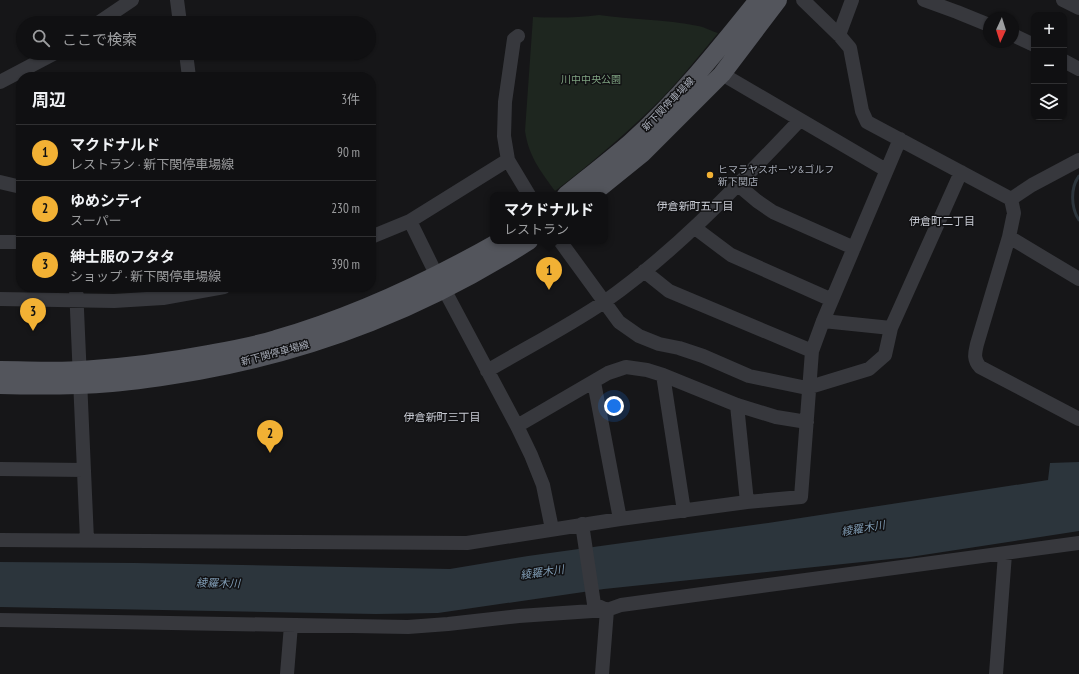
<!DOCTYPE html>
<html lang="ja">
<meta charset="utf-8">
<style>
body{margin:0;font-family:"PT Sans Narrow","Noto Sans JP",sans-serif;background:#1e1e20;color:#f1f3f6}
.controls{position:absolute;right:12px;top:12px;display:grid;overflow:hidden;border-radius:8px;box-shadow:0 1px 3px #0004}
.controls button{width:36px;height:36px;display:grid;place-items:center;padding:0;border:0;border-bottom:1px solid #303032;background:#101012;color:#f1f3f6;font:20px sans-serif}
.compass{position:absolute;left:983px;top:12px;width:36px;height:36px;border-radius:50%;background:#101012;box-shadow:0 1px 3px #0004;rotate:184deg}
.you{position:absolute;left:614px;top:406px;width:14px;height:14px;margin:-10px;border:3px solid #fff;border-radius:50%;background:#1a73e8;box-shadow:0 0 0 6px #1a73e833}
.badge{display:grid;place-items:center;width:26px;height:26px;border-radius:50%;background:#f2b134;color:#111;font-size:13px;font-weight:700}
.pin{position:absolute;translate:-50% -33px;filter:drop-shadow(0 1px 2px #0008)}
.pin::after{content:'';position:absolute;top:21px;width:14px;height:12px;background:inherit;clip-path:polygon(0 0,100% 0,50% 100%)}
.popup{position:absolute;left:490px;top:192px;width:118px;height:52px;box-sizing:border-box;display:grid;place-content:center;border-radius:8px;background:#101012;filter:drop-shadow(0 1px 3px #0005);font-size:13px;white-space:nowrap;color:#9c9d9f}
.popup b{font-size:15px;color:#f1f3f6}
.popup::after{content:'';position:absolute;left:50%;top:100%;margin-left:-8px;border:8px solid transparent;border-top-color:#101012}
.list{margin:0;padding:0;list-style:none}
h2{display:flex;justify-content:space-between;align-items:center;height:52px;margin:0;padding:0 16px;font-size:17px}
h2 small{font-size:13px;font-weight:400;color:#9c9d9f}
.list li{display:grid;grid-template-columns:26px 1fr auto;gap:12px;align-items:center;box-sizing:border-box;height:56px;padding:0 16px;border-top:1px solid #303032}
.list b{display:block;font-size:15px;white-space:nowrap}
.list p{margin:0;font-size:13px;white-space:nowrap;color:#9c9d9f}
.list em{font-size:13px;font-style:normal;color:#9c9d9f}
.icon{flex:none;width:22px;height:22px;fill:none;stroke:currentColor;stroke-width:2;stroke-linecap:round;stroke-linejoin:round}
.map{position:relative;flex:none;width:1079px;height:674px;overflow:hidden}
.search{position:absolute;background:#101012;box-shadow:0 1px 3px #0004;left:16px;top:16px;width:360px;height:44px;display:flex;align-items:center;gap:10px;box-sizing:border-box;padding:0 14px;border-radius:22px;color:#9c9d9f;font-size:15px}
.panel{position:absolute;background:#101012;box-shadow:0 1px 3px #0004;left:16px;top:72px;width:360px;height:220px;border-radius:16px}
.map>svg:first-child{display:block}
</style>
<div class="map">
<svg width="1079" height="674" viewBox="0 0 1079 674">
<rect width="100%" height="100%" fill="#161618"/>
<path fill="#1e261f" d="M599,15C631,20 665,19 698,26C705,27 711,31 718,33C697,58 677,84 653,107C622,137 589,165 555,191C540,170 529,157 525,131L533,17C555,18 576,18 599,15Z"/>
<path fill="#2c353c" d="M1079,462V531L910,557L604,589L438,613L376,614L0,607V562L135,563L450,569L528,556L768,523L1048,480L1050,463Z"/>
<g fill="none" stroke-linecap="round" stroke-linejoin="round">
<path stroke="#2c353c" stroke-width="3" d="M1079,176C1070,188 1071,208 1079,220"/>
<path stroke="#37383d" stroke-width="14" d="M177,0L180,23
M803,0L839,35L850,48L862,111L867,122L1011,199
M924,0L957,12L989,25
M1063,0L1079,8
M98,23L132,0
M839,35L852,0
M1013,35L1034,45
M518,36L514,39L505,102L504,136L508,160L529,195
M186,53L189,77
M1064,61L1079,69
M722,74L886,170
M0,82L55,53
M0,182L21,187
M738,185L757,201L773,212L854,248
M1011,199L1014,213L1009,237L977,344C975,353 973,359 980,367L1079,419
M1011,199L1032,185L1079,160
M410,221L437,276L517,426L531,455L543,485L552,529
M695,228L731,255L832,300
M371,237L410,221L508,160
M1009,237L1079,279
M560,241L619,322L639,336L659,344L679,348L703,356L749,376L802,387H810L869,369L885,355L891,328L961,172
M0,242H21
M644,271L669,291L812,351
M76,287L87,540
M0,299L114,301L163,298L224,287
M823,321L891,328
M487,371C526,348 567,327 604,302C678,250 739,184 800,120
M663,375L684,511
M594,382L620,519
M737,405L747,502
M517,426L608,373L626,367L647,370L663,375L737,405L776,417L807,422
M0,469L84,470
M582,524L594,604L607,610
M0,540L467,543L620,519L747,502L801,497L812,351L823,321L900,139
M0,620L408,627L448,624L519,616L607,610L621,605L1079,543
M287,674L291,625
M602,674L607,610
M996,674L1005,554"/>
<path stroke="#53555c" stroke-width="18" d="M566,195C587,178 609,161 630,143C678,100 718,50 758,0
M591,195L643,153L722,74L778,0
M0,370C27,370 55,372 82,370C124,367 166,362 208,354C230,350 254,346 276,339C356,316 428,282 500,241
M0,385C37,386 75,386 112,383C141,381 170,376 199,371C320,349 425,307 529,241"/>
</g>
<circle fill="#f2b134" stroke="#111113" stroke-width="1.5" cx="710" cy="175" r="4"/>
<g text-anchor="middle" dominant-baseline="central" stroke-width="3" stroke-linejoin="round" paint-order="stroke">
<g font-size="10" fill="#7fa381" stroke="#111113">
<text x="591" y="79">川中中央公園</text>
</g>
<g font-size="10" fill="#a8adb8" stroke="#111113">
<text transform="translate(668 104) rotate(-46)">新下関停車場線</text>
<text transform="translate(275 353) rotate(-15)">新下関停車場線</text>
</g>
<g font-size="10" fill="#a8adb8" stroke="#111113" text-anchor="start">
<text x="718" y="169">ヒマラヤスポーツ&amp;ゴルフ<tspan x="718" dy="12">新下関店</tspan></text>
</g>
<g font-size="11" fill="#c9ccd4" stroke="#111113">
<text x="695" y="206">伊倉新町五丁目</text>
<text x="942" y="221">伊倉町二丁目</text>
<text x="442" y="417">伊倉新町三丁目</text>
</g>
<g font-size="11" font-style="italic" fill="#7f9bb3" stroke="#111113">
<text transform="translate(863 528) rotate(-9)">綾羅木川</text>
<text transform="translate(542 572) rotate(-8)">綾羅木川</text>
<text transform="translate(218 583) rotate(1)">綾羅木川</text>
</g>
</g>
</svg>
<div class="controls">
<button>+</button>
<button>−</button>
<button><svg class="icon" aria-label="layers" viewBox="0 0 24 24"><path d="M12 4l9 5-9 5-9-5zM3 14l9 5 9-5"/></svg></button>
</div>
<svg class="compass" viewBox="-18 -18 36 36"><path d="M0-13l5 13h-10z" fill="#e53935"/><path d="M0 13l5-13h-10z" fill="#9c9d9f"/></svg>
<div class="you"></div>
<div class="pin badge" style="left:549px;top:290px">1</div>
<div class="popup"><b>マクドナルド</b>レストラン</div>
<div class="pin badge" style="left:270px;top:453px">2</div>
<div class="pin badge" style="left:33px;top:331px">3</div>
<div class="search"><svg class="icon" aria-label="search" viewBox="0 0 24 24"><circle cx="10" cy="10" r="6"/><path d="M15 15l6 6"/></svg>ここで検索</div>
<section class="panel">
<h2>周辺<small>3件</small></h2>
<ul class="list">
<li><span class="badge">1</span><div><b>マクドナルド</b><p>レストラン · 新下関停車場線</p></div><em>90 m</em></li>
<li><span class="badge">2</span><div><b>ゆめシティ</b><p>スーパー</p></div><em>230 m</em></li>
<li><span class="badge">3</span><div><b>紳士服のフタタ</b><p>ショップ · 新下関停車場線</p></div><em>390 m</em></li>
</ul>
</section>
</div>
